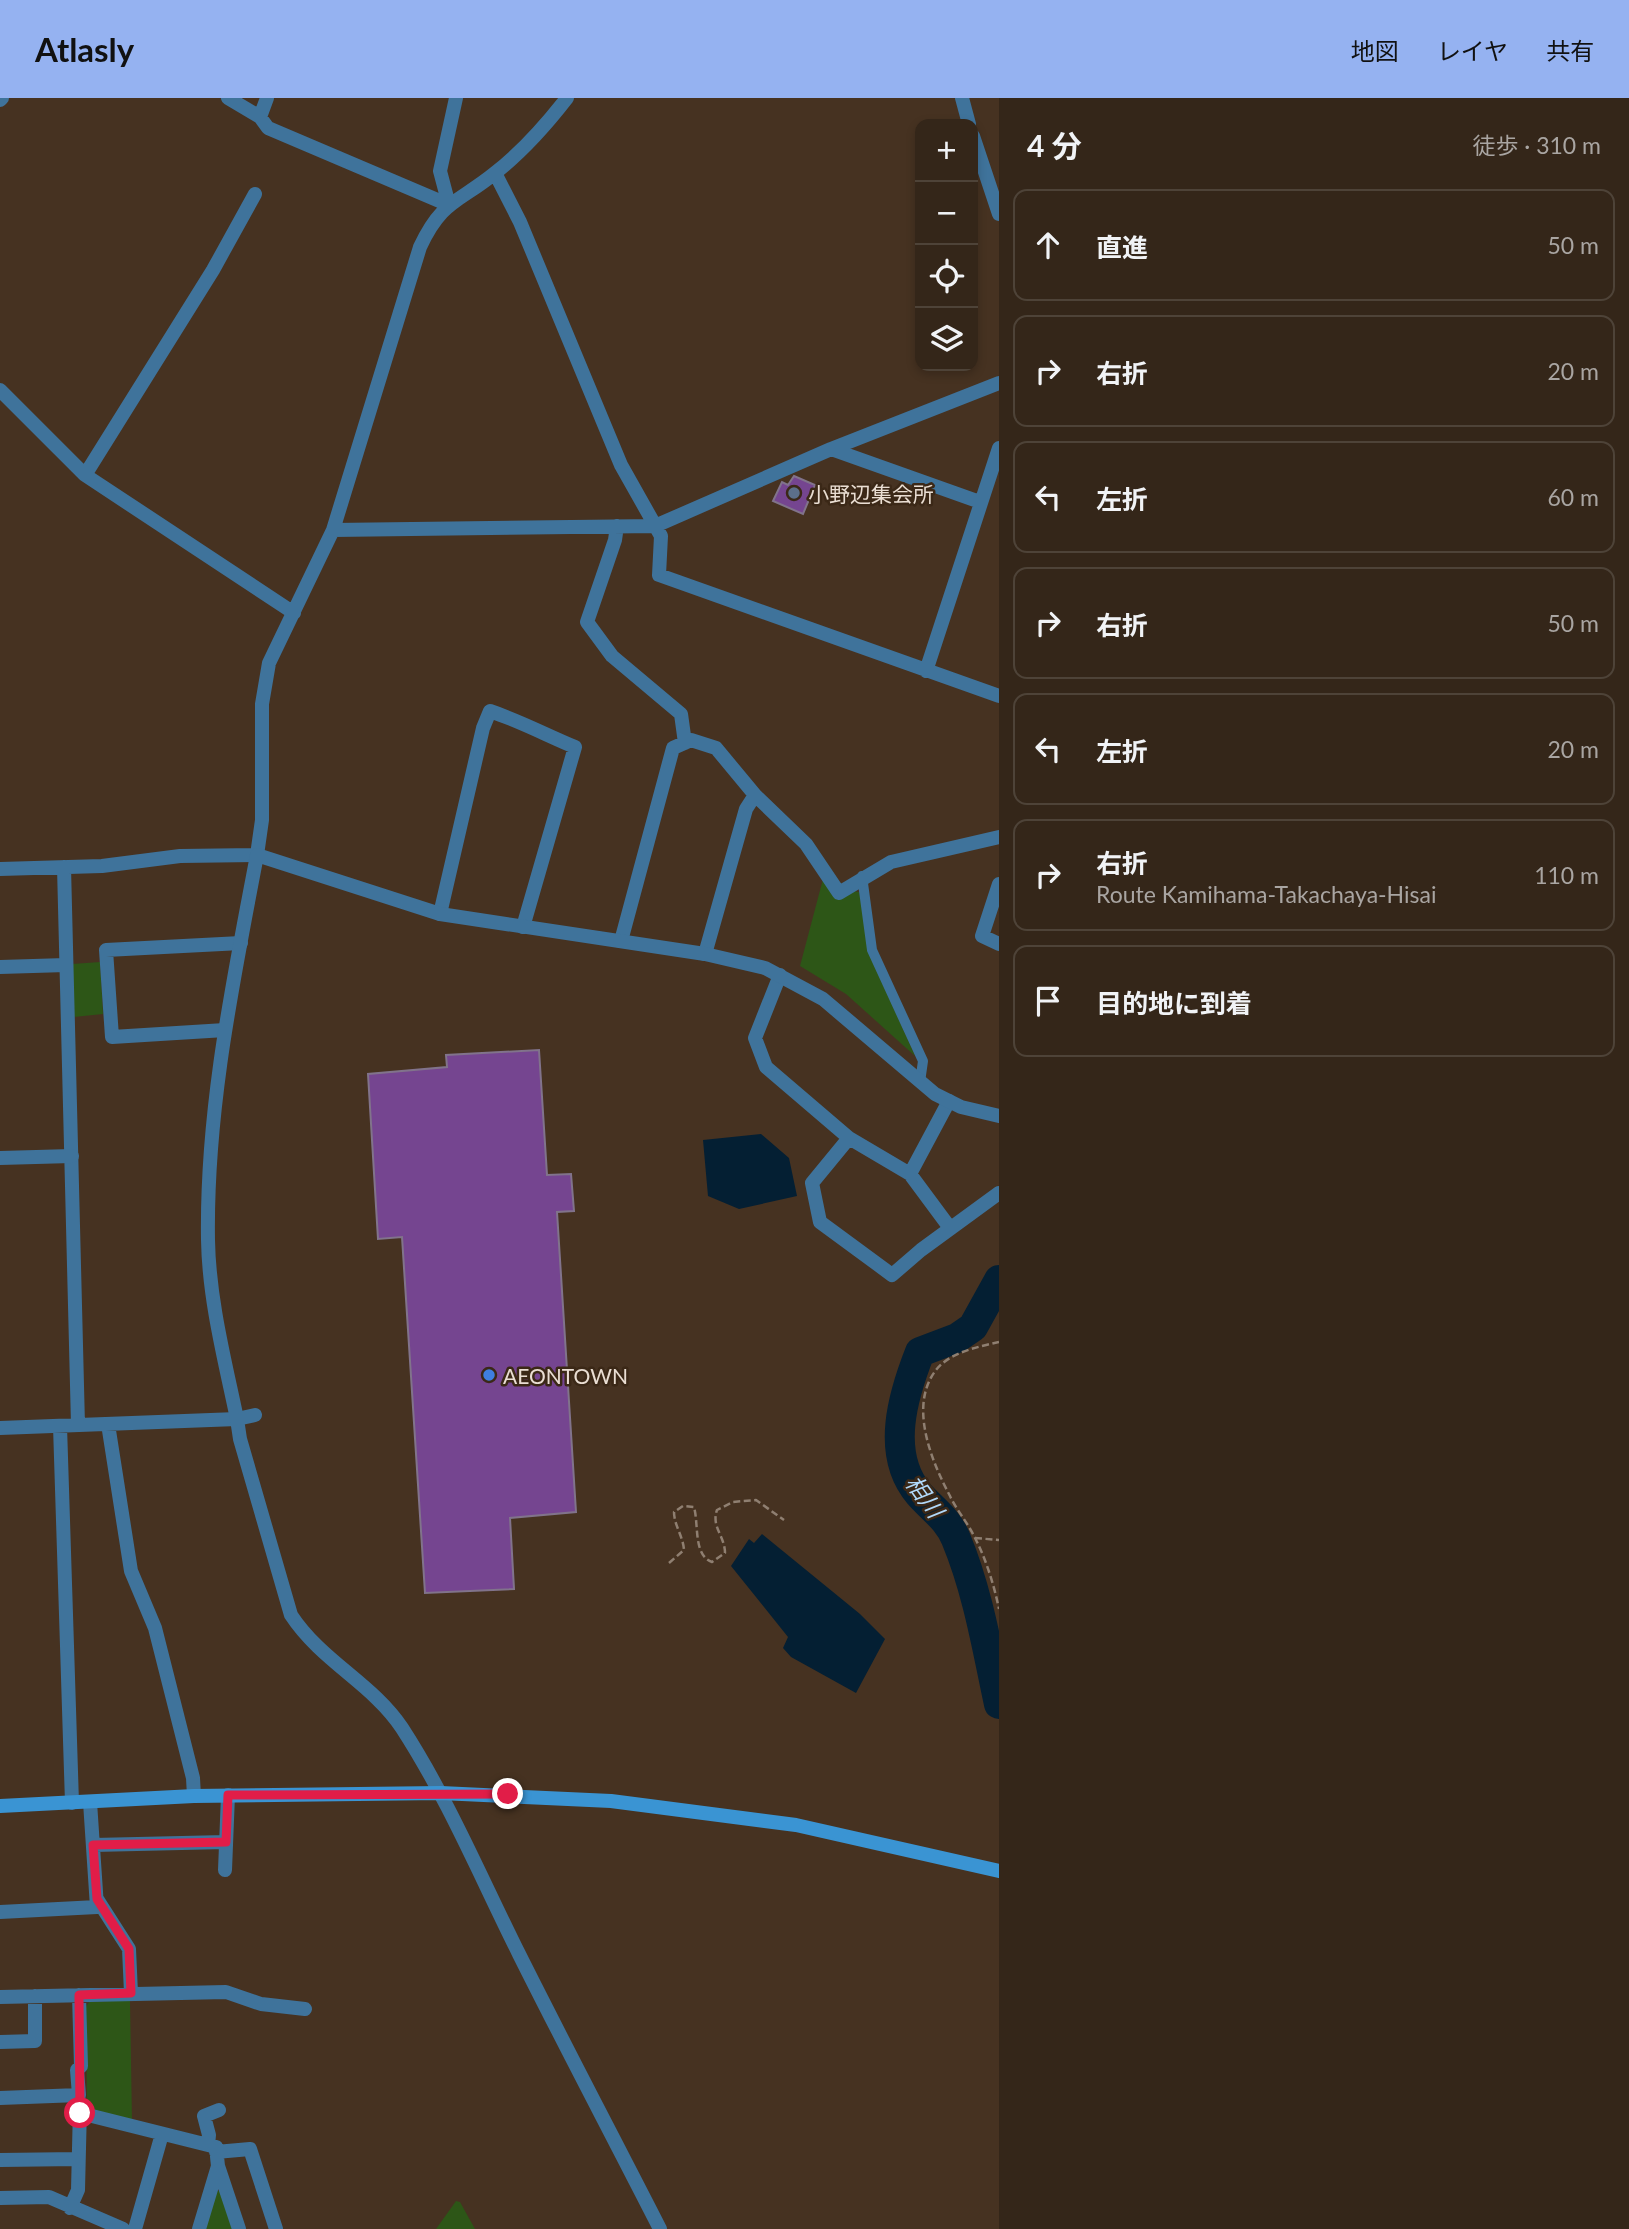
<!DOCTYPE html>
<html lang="ja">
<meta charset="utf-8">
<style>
body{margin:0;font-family:Lato,"Noto Sans JP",sans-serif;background:#3c2e22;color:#f1f3f6}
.controls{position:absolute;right:21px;top:21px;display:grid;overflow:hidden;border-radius:14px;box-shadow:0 4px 10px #0003}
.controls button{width:63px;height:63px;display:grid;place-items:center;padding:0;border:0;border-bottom:2px solid #4e4338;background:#342619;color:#f1f3f6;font:35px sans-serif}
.stop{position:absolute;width:21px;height:21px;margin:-16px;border:5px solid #e11d48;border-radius:50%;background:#fff}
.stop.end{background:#e11d48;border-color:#fff;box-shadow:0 2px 7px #0008}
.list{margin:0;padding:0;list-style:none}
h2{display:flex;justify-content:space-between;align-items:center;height:91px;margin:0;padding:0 28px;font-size:30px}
h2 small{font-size:23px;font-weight:400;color:#a9a5a2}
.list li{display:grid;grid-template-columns:46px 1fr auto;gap:21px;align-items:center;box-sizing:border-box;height:112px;margin:0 14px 14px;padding:0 14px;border:2px solid #4e4338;border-radius:14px}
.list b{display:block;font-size:26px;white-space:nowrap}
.list p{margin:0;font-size:23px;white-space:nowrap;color:#a9a5a2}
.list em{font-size:23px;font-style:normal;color:#a9a5a2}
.icon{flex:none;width:38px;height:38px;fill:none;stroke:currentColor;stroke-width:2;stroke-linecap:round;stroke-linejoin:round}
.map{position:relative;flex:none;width:999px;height:2131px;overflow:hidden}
header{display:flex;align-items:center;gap:42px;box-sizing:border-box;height:98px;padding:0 35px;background:#95b2f1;color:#111}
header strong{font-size:33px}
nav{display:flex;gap:38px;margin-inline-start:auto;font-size:24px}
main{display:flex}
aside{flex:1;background:#342619}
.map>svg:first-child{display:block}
</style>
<header>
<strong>Atlasly</strong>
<nav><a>地図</a><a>レイヤ</a><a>共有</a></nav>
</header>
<main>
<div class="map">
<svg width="999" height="2131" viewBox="0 0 999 2131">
<rect width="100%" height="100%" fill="#463221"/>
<path fill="#2d5617" d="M823,781L838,802L853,793L859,794L877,872L915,958L846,896L800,868Z
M100,864L103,916L74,919L72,866Z
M130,1902L132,2023L92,2013L87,2007L86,1909L89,1904Z
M216,2093H221L233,2131H205Z
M456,2103L460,2104L475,2131H436Z"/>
<path fill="#041f33" d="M761,1036L789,1060L797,1098L739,1111L708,1098L703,1042Z
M762,1436L860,1516L885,1541L856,1595L791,1559L783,1550L788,1539L731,1468L749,1441L754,1445Z"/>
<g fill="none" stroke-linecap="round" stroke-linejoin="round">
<path stroke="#041f33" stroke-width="30" d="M999,1182L973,1229L957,1240L920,1254C903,1297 885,1356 919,1396C932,1411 948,1421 956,1441C978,1494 987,1550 999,1606"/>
</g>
<path fill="#754590" stroke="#81738b" stroke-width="2" d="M794,378L815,387L803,416L773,403L782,384L788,387Z
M539,952L547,1077L571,1076L574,1113L557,1114L576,1414L510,1420L514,1491L425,1495L402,1139L378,1141L368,976L447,969L446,957Z"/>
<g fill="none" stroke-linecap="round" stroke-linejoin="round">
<path stroke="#8f7f71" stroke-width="2.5" stroke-dasharray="7 3.5" stroke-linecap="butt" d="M999,1244C978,1249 950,1254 936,1272C908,1308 932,1364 950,1398C957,1413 968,1425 975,1440C986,1461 994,1487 999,1511
M975,1440L999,1442
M669,1465L684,1452C683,1438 674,1427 674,1414L683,1408L694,1409C699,1427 693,1457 712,1464L725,1455C725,1438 711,1429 717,1412L733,1404L756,1402L784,1422"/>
<path stroke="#3f739b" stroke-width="10" d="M862,778L872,852L923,963L920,984"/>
<path stroke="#3f739b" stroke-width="14" d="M228,0L260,19L268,30L449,107
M962,0L969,26
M0,2L2,0
M260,19L267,0
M973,38L999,116
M495,75L520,124L621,367L661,438L659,477L999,598
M255,96L213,172L85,377L294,515
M449,107L440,73L456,0
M0,292L85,377
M831,351L980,404
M617,428L615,442L587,524L612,558L681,616L685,645
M333,432L655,428L831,351L999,285
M926,573L999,350
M755,697L806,746L839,795L891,764L999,739
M64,769L78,1327
M0,771L102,768L180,758L257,757L262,722V606L269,565L333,432L420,149C442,102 458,105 495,75C522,54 546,27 567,0
M999,786L982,838L999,846
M440,816L483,630L490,613C520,623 546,637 575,649L523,829
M621,843L673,650L691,642L716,650L755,697L746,711L705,856
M0,869L66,867
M780,877L755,940L766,969L849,1040L812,1085L820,1124L892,1177L921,1152L999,1095
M225,932L112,939L106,852L241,845
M849,1040L910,1076L950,1130
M910,1076L949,1003
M108,1326L131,1473L155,1530L193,1680L194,1698
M60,1328L72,1705
M0,1330L237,1321
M93,1747L226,1744
M225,1772L228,1697
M97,1801L129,1851L131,1895
M0,1814L97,1809L90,1704
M0,1899L226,1894L261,1906L305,1911
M0,1944L35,1943V1898
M0,2000L79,1997L77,1972L81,1968L79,1897
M80,2015L216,2049L218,2068L199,2131
M208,2047L209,2037L204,2018L219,2012
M216,2054L250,2051L276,2131
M0,2062L78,2061
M218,2068L239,2131
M0,2100L49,2099L123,2131
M70,2110L78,2092L80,2009
M135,2131L162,2036"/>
<path stroke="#3f739b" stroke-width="14" d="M0,1060L72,1058
M255,1317L237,1321L240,1341L291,1517C322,1564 372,1585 402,1630C448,1701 481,1780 519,1856C565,1948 613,2039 660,2131
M237,1321C225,1263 209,1202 208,1142C206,1012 233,884 257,757L440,816L705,856L765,870L823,901L935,996L961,1009L999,1018"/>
<path stroke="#3a94d3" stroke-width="14" d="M0,1708L194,1698L441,1695L611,1703L796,1727L999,1773"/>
</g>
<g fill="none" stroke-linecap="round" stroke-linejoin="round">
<path stroke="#e11d48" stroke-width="9" d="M80,2015L79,1897L131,1895L129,1851L97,1801L93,1747L226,1744L228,1697L508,1696"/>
</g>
<circle fill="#5c6f8a" stroke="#3b2817" stroke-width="2.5" cx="794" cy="395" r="7"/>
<circle fill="#3f7fe0" stroke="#3b2817" stroke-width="2.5" cx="489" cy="1277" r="7"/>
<g text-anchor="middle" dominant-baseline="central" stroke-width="5" stroke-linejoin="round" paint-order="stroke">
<g font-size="21" fill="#eaded3" stroke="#3b2817" text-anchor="start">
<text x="808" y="395">小野辺集会所</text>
<text x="503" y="1277">AEONTOWN</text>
</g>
<g font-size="23" font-style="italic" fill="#b1d9fa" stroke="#3b2817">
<text transform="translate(925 1398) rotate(54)">相川</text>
</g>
</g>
</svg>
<div class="controls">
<button>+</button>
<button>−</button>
<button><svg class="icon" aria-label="locate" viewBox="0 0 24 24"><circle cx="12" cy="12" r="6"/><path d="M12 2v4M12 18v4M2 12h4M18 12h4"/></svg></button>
<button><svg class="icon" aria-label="layers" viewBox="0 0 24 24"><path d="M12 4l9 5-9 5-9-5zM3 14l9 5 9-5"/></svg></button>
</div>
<div class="stop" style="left:80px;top:2015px"></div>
<div class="stop end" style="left:508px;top:1696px"></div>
</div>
<aside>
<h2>4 分<small>徒歩 · 310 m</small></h2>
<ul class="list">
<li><svg class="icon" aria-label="ahead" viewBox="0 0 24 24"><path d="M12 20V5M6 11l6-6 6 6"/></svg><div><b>直進</b></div><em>50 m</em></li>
<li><svg class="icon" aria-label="right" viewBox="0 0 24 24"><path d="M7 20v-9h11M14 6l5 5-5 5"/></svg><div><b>右折</b></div><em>20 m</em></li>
<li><svg class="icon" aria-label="left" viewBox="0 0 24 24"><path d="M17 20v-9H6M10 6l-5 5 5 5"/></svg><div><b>左折</b></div><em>60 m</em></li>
<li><svg class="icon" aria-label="right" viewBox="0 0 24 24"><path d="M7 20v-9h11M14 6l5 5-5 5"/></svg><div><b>右折</b></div><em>50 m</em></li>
<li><svg class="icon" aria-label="left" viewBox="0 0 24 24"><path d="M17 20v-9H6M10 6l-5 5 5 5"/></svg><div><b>左折</b></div><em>20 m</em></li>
<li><svg class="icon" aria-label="right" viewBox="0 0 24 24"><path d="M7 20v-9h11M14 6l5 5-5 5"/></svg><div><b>右折</b><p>Route Kamihama-Takachaya-Hisai</p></div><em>110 m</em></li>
<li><svg class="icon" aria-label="arrive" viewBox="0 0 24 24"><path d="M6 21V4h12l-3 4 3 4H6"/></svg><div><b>目的地に到着</b></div></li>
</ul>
</aside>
</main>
